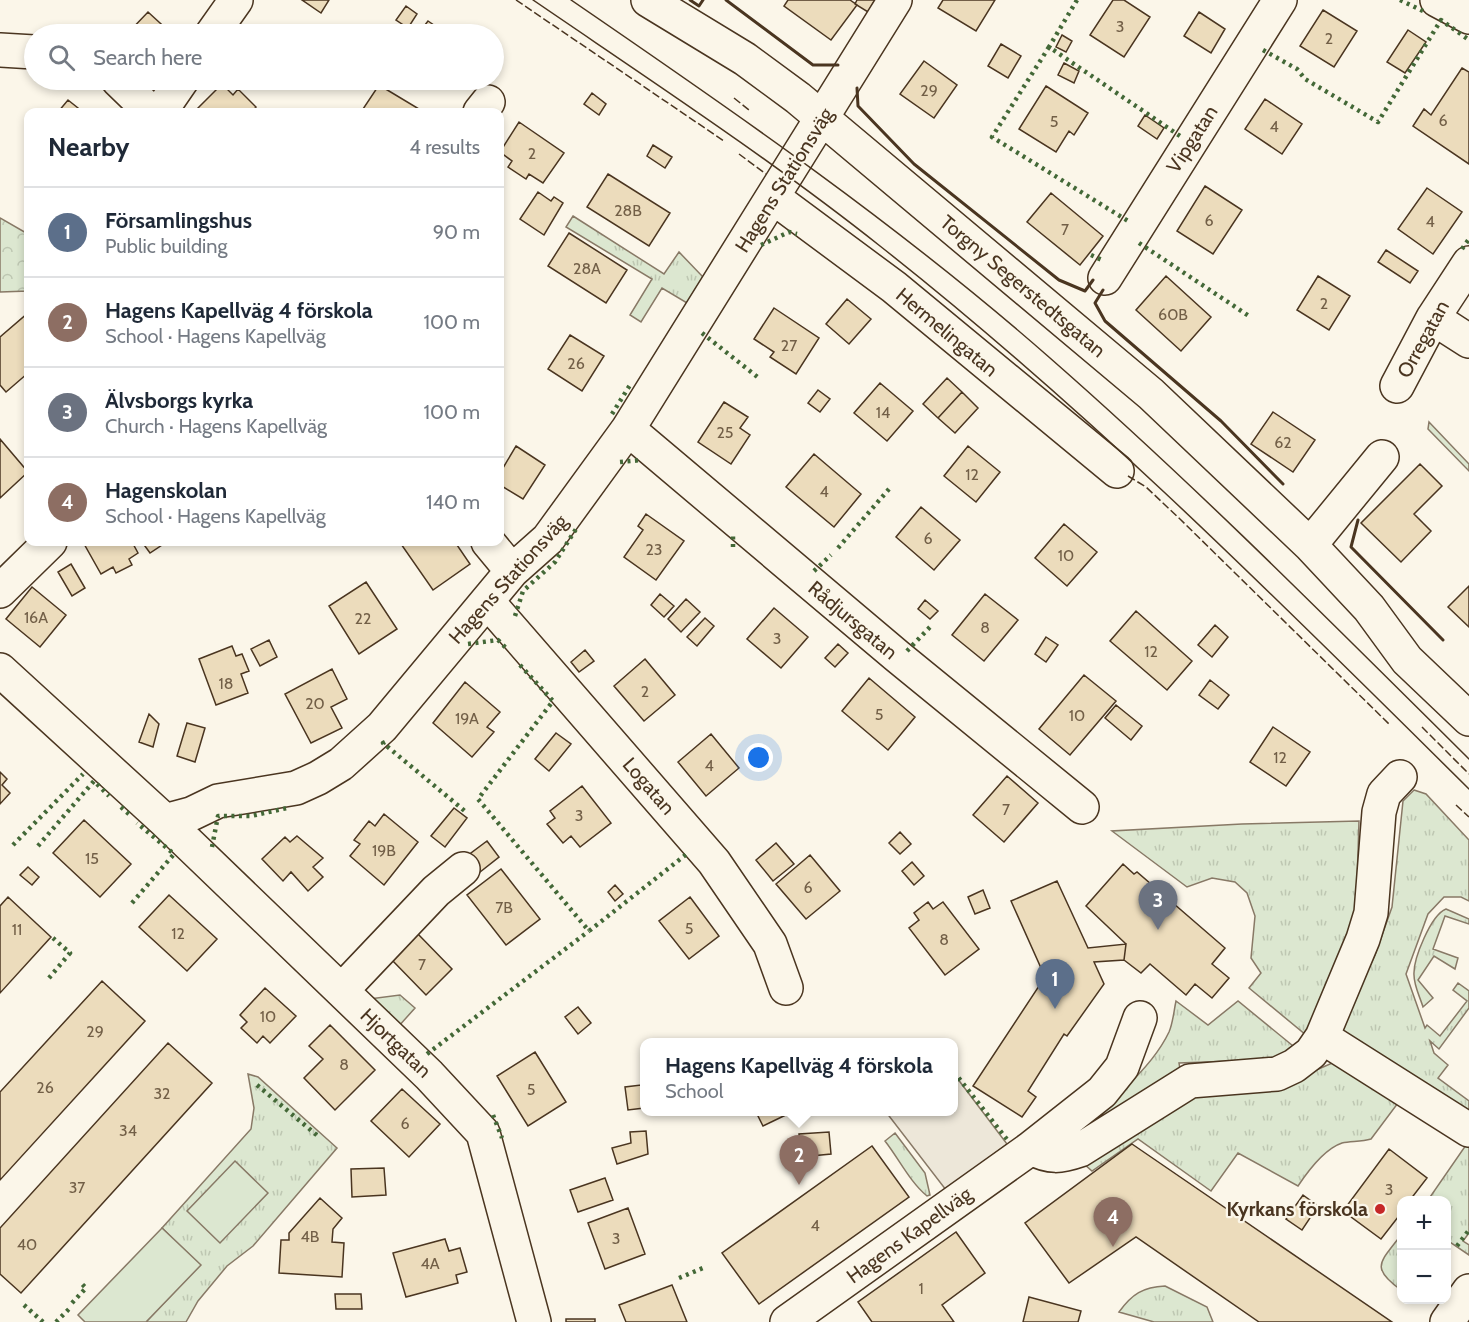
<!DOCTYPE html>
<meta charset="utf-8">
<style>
body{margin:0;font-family:Cabin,sans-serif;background:#f2f2f3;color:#1f2937}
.controls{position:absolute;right:18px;bottom:18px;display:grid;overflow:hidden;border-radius:12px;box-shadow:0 3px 9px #0003}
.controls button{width:54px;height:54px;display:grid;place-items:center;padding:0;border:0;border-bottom:2px solid #e0e1e3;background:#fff;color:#1f2937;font:30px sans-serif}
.you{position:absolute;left:759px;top:758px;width:21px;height:21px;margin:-15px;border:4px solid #fff;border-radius:50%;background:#1a73e8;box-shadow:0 0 0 9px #1a73e833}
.badge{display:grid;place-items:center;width:39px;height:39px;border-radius:50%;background:#d93025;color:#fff;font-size:20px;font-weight:700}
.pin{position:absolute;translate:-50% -50px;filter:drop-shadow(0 2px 3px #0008)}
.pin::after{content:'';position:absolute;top:32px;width:21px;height:18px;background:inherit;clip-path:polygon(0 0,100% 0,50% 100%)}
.popup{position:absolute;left:640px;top:1038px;width:318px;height:78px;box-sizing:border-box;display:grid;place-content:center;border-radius:12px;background:#fff;filter:drop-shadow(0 2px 4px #0005);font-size:20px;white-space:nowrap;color:#747a83}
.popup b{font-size:22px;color:#1f2937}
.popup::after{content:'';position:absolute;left:50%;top:100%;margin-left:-12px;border:12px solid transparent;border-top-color:#fff}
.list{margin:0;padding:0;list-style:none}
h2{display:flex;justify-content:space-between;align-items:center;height:78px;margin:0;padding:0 24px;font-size:26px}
h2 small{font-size:20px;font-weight:400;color:#747a83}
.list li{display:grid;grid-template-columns:39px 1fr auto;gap:18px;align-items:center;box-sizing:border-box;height:90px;padding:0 24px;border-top:2px solid #e0e1e3}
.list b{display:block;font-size:22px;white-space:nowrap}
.list p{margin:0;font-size:20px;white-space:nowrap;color:#747a83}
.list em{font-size:20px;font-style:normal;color:#747a83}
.icon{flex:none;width:33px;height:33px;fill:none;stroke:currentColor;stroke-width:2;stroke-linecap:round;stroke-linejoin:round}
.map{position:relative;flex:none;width:1469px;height:1322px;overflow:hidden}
.search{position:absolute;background:#fff;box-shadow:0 3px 9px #0003;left:24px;top:24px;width:480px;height:66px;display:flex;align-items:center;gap:15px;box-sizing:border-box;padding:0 21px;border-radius:33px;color:#747a83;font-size:22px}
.panel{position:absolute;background:#fff;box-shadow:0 3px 9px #0003;left:24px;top:108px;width:480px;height:438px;border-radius:12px}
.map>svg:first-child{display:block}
</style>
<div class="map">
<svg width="1469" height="1322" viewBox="0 0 1469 1322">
<defs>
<pattern id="grass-tufts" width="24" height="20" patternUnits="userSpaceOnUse" patternTransform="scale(1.5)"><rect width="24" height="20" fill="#dce7d0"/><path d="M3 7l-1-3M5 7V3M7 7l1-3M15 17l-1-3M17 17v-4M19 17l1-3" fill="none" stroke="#bec7b2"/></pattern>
<pattern id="forest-crowns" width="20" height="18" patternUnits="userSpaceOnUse" patternTransform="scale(1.5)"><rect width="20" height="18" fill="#dce7d0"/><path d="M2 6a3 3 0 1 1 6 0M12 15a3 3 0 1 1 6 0" fill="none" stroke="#bec7b2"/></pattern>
</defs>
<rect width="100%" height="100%" fill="#fbf6e9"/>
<path fill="url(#grass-tufts)" stroke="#887966" stroke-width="1.5" d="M573,216L664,274L679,252L703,277L687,303L662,288L641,322L630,315L652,279L566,227Z
M1429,422L1469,464V471L1428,429Z
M1414,790L1426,794L1469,840V901L1461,897H1444L1428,914L1406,974L1425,1028L1427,1025L1440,1036L1467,1001L1453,990L1458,983L1469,991V1008L1439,1049L1430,1041L1434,1053L1448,1065L1438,1078L1469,1101V1117L1338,1033L1375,955L1392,907L1403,801Z
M1359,821L1356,916L1306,1035L1249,988L1261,973L1251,958L1255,916L1247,893L1235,882L1212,878L1187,887L1112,831L1242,824Z
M1446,909L1469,919V924L1445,916L1433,949L1458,958L1455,969L1434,956L1418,980L1433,998L1423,1007C1420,997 1414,986 1414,975C1413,959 1431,915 1446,909Z
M400,995L415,1008L398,1027L369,999Z
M1176,1001L1208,1025L1238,1001L1298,1050L1289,1059L1179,1063L1182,1081L1081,1140L1053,1144C1093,1114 1147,1078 1169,1032C1173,1023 1174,1010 1176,1001Z
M1339,1060L1401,1099L1371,1139C1361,1142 1351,1141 1342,1143C1324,1149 1308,1171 1298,1186L1238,1153L1211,1191L1138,1139L1092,1171L1083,1163L1199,1091L1290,1086L1314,1071Z
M248,1074L258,1077L337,1148L253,1246L227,1266L198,1301L186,1322H146L200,1265L162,1228L251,1129L254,1108Z
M895,1133L925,1173L930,1195L927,1196C910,1182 899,1159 885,1141Z
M1466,1145L1469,1147V1233L1463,1241L1469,1245V1255L1447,1240L1446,1200H1428Z
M1401,1235V1290C1369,1267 1381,1262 1401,1235Z
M1165,1286L1207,1307L1213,1322H1154L1119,1312C1132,1294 1143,1287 1165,1286Z"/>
<path fill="url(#forest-crowns)" stroke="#887966" stroke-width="1.5" d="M0,218L28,234V291L0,292Z"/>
<path fill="#dce7d0" stroke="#887966" stroke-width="1.5" d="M235,1161L268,1193L220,1243L187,1211Z
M162,1228L201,1265L146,1322H85L78,1315Z"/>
<path fill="#ede7d9" stroke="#887966" stroke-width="1.5" d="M954,1074L1007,1144L946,1190L886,1112H954Z"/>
<path fill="#ecdcbc" stroke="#4a3520" stroke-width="1.5" d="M302,0H329L321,13Z
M788,0H850L857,5L831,40L784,6Z
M857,0H875L868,12L855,4Z
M943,0H995L976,31L938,8Z
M1113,0H1124L1150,17L1124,57L1090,35Z
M406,6L417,14L408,28L396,20Z
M1323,10L1357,31L1334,67L1300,46Z
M148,12L172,34H127Z
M1199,12L1225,29L1211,53L1184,36Z
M428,21L447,34H418Z
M1408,30L1426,42L1405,73L1387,62Z
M1062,35L1072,41L1066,52L1056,47Z
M1001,44L1021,56L1008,78L988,66Z
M924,61L957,85L934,118L900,94Z
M1064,63L1079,71L1074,83L1058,75Z
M1462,68L1469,72V164L1413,126L1424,109L1431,115Z
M222,84L233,95L238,89L256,107L252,112H194Z
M379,85L424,112H361Z
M1046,86L1088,113L1074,135L1069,131L1056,152L1019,129Z
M592,93L606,104L599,115L584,104Z
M1265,99L1302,124L1282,154L1245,129Z
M68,100L83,112H58Z
M1145,115L1164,128L1157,139L1138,126Z
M519,122L564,153L543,183L529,174L526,179L508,167L512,161L500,152Z
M653,145L672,157L665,168L647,156Z
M608,174L670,213L649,246L587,207Z
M1205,186L1242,210L1213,254L1177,231Z
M1427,188L1462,212L1433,254L1398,229Z
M538,192L551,201L554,197L563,203L544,235L520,219Z
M1051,193L1103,236L1080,265L1027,222Z
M569,233L627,270L606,303L548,266Z
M1386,250L1418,271L1410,283L1378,262Z
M1166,276L1211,317L1181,351L1136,310Z
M1318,276L1350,296L1329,330L1297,310Z
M847,299L871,319L849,344L826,324Z
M774,308L819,338L796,374L770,357L774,352L754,339Z
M28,313V373L6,392L0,385V337Z
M570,335L604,356L582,391L548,369Z
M947,378L962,392L938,418L923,404Z
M880,383L913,411L887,441L854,413Z
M818,390L830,399L820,412L808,403Z
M962,392L978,408L955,433L938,418Z
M724,402L748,417L740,428L750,435L731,464L698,442Z
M1273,412L1315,440L1293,472L1251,444Z
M0,439L28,472L0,498Z
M516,446L545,465L523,499L500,485V473Z
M968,446L1000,472L976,502L944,476Z
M814,454L861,494L834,527L786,487Z
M1420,464L1442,486L1414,514L1431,531L1401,562L1361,523Z
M921,507L960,540L934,570L896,537Z
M646,514L684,541L656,580L624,557L643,530L638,526Z
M1064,524L1097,552L1067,586L1035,558Z
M83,542H132L138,553L129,559L132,565L116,573L113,567L101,574Z
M142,542H160L162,545L150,553Z
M404,542H455L470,564L433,590L401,544Z
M71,564L85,588L72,596L58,572Z
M366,582L397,629L359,654L329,606Z
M1469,586V627L1448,607Z
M32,587L66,615L40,647L6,619Z
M660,594L674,606L664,617L651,605Z
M985,594L1018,620L984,661L952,635Z
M686,599L700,612L681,632L668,619Z
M925,600L938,611L930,619L918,609Z
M774,608L808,637L781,668L747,639Z
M1136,611L1192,661L1167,690L1110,641Z
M705,618L714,626L697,646L687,637Z
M1215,625L1228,637L1212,657L1198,645Z
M1046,637L1058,645L1046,662L1035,654Z
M269,640L277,657L260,666L251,649Z
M838,644L848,653L835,667L825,658Z
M232,646L236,656L242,654L249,671L241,674L248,693L216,705L199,659Z
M585,650L594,661L579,672L571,662Z
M645,659L675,695L644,721L614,686Z
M332,669L347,699L331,707L342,728L311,743L285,694Z
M1084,675L1116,701L1070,755L1039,729Z
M869,678L915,717L888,750L842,711Z
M1210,680L1229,695L1218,709L1199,695Z
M465,682L500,712L487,727L494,732L472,757L433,723Z
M1116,705L1142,726L1131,740L1105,718Z
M149,714L159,724L153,747L139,742Z
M187,723L205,728L195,762L177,756Z
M1273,727L1310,752L1286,786L1250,762Z
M556,733L571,744L549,771L535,759Z
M711,734L739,768L706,796L678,762Z
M0,772L7,779L2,785L10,793L0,804Z
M1007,776L1038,803L1004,842L973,815Z
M582,786L611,823L580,847L571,836L563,843L547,824L555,818L550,811Z
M454,808L467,818L445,847L431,836Z
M384,814L418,842L384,885L350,856L360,844L354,840L369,821L375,826Z
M84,820L131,864L100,897L53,853Z
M900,832L911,844L900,854L889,843Z
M297,836L323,858L313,867L323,877L308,891L291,872L283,881L262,859L285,837L290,842Z
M487,841L499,857L475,876L463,859Z
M776,843L794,864L773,881L756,860Z
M810,855L840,891L806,919L776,884Z
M912,862L924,876L914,885L902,871Z
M1123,864L1134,874L1137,872L1225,948L1212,964L1229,978L1212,998L1195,984L1186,995L1150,964L1141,973L1124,960L1126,944L1086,906Z
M28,867L39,877L32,885L20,875Z
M501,869L540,919L506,945L467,895Z
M1057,881L1088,948L1126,944L1124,960L1094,962L1104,984L1067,1036L1064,1034L1028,1091L1036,1097L1022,1117L973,1086L1045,977L1011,901Z
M615,885L623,894L615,901L608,892Z
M983,890L990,908L975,914L968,897Z
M169,895L217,939L187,971L139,927Z
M8,897L51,937L0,993V906Z
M690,897L719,936L689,959L659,921Z
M928,902L933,909L943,902L979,949L945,975L909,928L919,920L914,913Z
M417,933L452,969L426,995L391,959Z
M102,981L145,1021L0,1180V1092Z
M265,988L296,1016L270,1043L263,1036L257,1043L241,1028L247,1022L240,1015Z
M578,1007L591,1023L578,1034L565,1017Z
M330,1025L375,1070L335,1110L304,1078L323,1059L309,1046Z
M168,1043L212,1083L21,1293L0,1274V1228Z
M535,1052L566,1102L528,1126L497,1076Z
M641,1085L644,1108L628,1110L625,1087Z
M402,1089L440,1124L409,1157L371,1121Z
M756,1112H792L763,1126Z
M646,1131L648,1154L617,1164L612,1148L631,1143L630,1132Z
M829,1132L831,1154L801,1157L799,1134Z
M1132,1144L1392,1322H1259L1136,1237L1069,1283L1025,1223Z
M872,1146L909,1197L759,1304L722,1253Z
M1389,1149L1427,1178L1410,1200H1402V1212L1381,1239L1343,1211Z
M384,1168L386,1195L352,1197L351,1169Z
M605,1178L613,1200L578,1212L570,1190Z
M1303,1195L1318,1206L1302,1230L1286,1219Z
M320,1198L342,1218L333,1229L332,1242L344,1243L342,1277L279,1273L281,1240H289V1233Z
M628,1208L645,1254L605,1269L588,1223Z
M956,1232L985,1273L942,1305L954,1322H872L858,1302Z
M445,1239L449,1251L460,1248L467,1272L456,1275L458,1283L406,1297L393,1253Z
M672,1285L687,1322H626L619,1305Z
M335,1294H361L362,1309H336Z
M1029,1297L1081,1311L1078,1322H1023Z
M566,1319H595V1322H566Z"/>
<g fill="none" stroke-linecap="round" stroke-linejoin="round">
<g stroke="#4a3520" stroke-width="36">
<path id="minor" d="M648,0L745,59L798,98L1151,394L1310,545L1369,608L1407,660L1469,719
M1437,0L1469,17
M212,34L236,0
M0,50L34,52
M118,80L151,112
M160,112L182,80
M480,112L488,102
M774,198L894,287L1117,471
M1105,278L1280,0
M1433,318L1469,341
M1397,386L1433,318L1469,263
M628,429L897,656L1082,807
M488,542L512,571
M1310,545L1382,457
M0,591L50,542
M487,601L714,862L770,944L786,988
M0,670L165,821L191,814L218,801L296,788L318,778L341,764L382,727L512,571L548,539L628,429L895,0
M165,821L429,1075L483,1133L534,1322
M342,990L436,891L463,869
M1322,1037L1469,1130
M1031,1148C1050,1158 1060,1157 1080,1150L1190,1081L1277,1074L1294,1066L1311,1053L1322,1037L1363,939L1371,913L1379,812L1384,794L1400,777
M787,1322L1031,1148L1102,1092L1122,1067L1140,1018
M1447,1322L1469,1291"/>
</g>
<use href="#minor" stroke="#fbf6e9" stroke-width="33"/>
<path stroke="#4a3520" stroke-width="1.5" d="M533,0C650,80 769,158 880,246C1091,412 1279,601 1469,789
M571,0C736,113 900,226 1050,358C1195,485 1332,623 1469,759"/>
<path stroke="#436837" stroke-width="4.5" stroke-dasharray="3 4.5" stroke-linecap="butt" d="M1077,0L1049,47L1180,136
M1400,0L1423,11
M1049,47L992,137L1128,221
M1263,50L1297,69L1305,79L1378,122L1441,20L1469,40
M1139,243L1249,316
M761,245L789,232L797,234
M1462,249L1469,239
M1091,255L1102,260
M702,333L760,379
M612,414L630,385
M620,462L642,460
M733,547V535
M838,548L889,489
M814,571L831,555
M515,616L523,591L555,562L576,529
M468,644L498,640L506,648
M907,651L930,627
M520,665L553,701L478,799L589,931L688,853
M385,742L383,743L466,812
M121,807L130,815
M13,845L83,774
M38,846L94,781L109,796
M212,847L218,816H251L287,808
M132,903L174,854L137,823
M49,978L70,953L53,938
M427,1054L589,931
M954,1072L1009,1142
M257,1085L319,1137
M493,1115L502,1138
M1457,1246L1469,1230
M679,1278L703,1268
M72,1303L86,1288L81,1283
M24,1305L43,1322
M56,1322L70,1308"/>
<path stroke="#4a3520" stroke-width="1.5" stroke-dasharray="8 3" stroke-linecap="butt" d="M516,0L724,141
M734,98L749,110
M739,154L766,174
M1128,476L1146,487L1181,520L1389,724
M1422,727L1469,774
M1456,805L1469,817"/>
<path stroke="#4a3520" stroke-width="3" d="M690,0L699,6L703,0
M726,0L813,65H838
M857,88L858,106L914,164L1059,280L1085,291L1093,280
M1103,290L1095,303L1105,321L1221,421L1283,484
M1358,520L1351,547L1443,640"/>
</g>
<circle fill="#c62828" stroke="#fbf6e9" stroke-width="2" cx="1380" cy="1209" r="6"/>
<g text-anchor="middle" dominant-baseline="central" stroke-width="4.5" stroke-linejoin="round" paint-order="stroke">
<g font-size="16" fill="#725f47">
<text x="1120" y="26">3</text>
<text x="1329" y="38">2</text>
<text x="929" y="90">29</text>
<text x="1443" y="120">6</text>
<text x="1054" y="121">5</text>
<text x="1274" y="126">4</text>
<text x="532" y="153">2</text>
<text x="628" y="210">28B</text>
<text x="1209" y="220">6</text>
<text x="1430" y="221">4</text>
<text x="1065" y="229">7</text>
<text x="587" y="268">28A</text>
<text x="1324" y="303">2</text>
<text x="1173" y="314">60B</text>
<text x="789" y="345">27</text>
<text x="576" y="363">26</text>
<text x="883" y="412">14</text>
<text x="725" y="432">25</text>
<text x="1283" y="442">62</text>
<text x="972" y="474">12</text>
<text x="824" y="491">4</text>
<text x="928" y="538">6</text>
<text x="654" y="549">23</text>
<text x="1066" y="555">10</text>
<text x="36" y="617">16A</text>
<text x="363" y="618">22</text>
<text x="985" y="627">8</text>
<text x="777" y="638">3</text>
<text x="1151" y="651">12</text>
<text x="226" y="683">18</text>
<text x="645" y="691">2</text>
<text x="315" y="703">20</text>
<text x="879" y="714">5</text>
<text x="1077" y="715">10</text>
<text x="467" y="718">19A</text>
<text x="1280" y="757">12</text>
<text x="709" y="765">4</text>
<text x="1006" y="809">7</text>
<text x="579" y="815">3</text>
<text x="384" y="850">19B</text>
<text x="92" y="858">15</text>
<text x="808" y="887">6</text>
<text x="504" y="907">7B</text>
<text x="689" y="928">5</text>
<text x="17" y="929">11</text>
<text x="178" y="933">12</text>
<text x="944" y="939">8</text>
<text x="422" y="964">7</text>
<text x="268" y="1016">10</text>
<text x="95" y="1031">29</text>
<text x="344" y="1064">8</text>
<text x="45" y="1087">26</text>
<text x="531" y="1089">5</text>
<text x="162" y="1093">32</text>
<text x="405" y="1123">6</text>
<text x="128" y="1130">34</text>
<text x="77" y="1187">37</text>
<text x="1389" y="1189">3</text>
<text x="815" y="1225">4</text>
<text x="310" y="1236">4B</text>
<text x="616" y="1238">3</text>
<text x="27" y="1244">40</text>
<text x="430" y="1263">4A</text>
<text x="921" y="1288">1</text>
</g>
<g font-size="20" fill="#4a3520" stroke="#fbf6e9">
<text transform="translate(1192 139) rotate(-57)">Vipgatan</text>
<text transform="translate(784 180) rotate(-58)">Hagens Stationsväg</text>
<text transform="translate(1023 286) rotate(40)">Torgny Segerstedtsgatan</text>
<text transform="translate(947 332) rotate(40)">Hermelingatan</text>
<text transform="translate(1423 339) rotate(-61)">Orregatan</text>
<text transform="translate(508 579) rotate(-48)">Hagens Stationsväg</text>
<text transform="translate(853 620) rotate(40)">Rådjursgatan</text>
<text transform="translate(649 786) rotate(49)">Logatan</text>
<text transform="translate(396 1043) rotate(44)">Hjortgatan</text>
<text transform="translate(909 1235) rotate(-36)">Hagens Kapellväg</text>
</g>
<g font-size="20" font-weight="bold" fill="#4a3520" stroke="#fbf6e9" text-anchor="end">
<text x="1368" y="1209">Kyrkans förskola</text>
</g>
</g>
</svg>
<div class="controls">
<button>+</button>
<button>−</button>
</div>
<div class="you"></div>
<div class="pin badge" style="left:1055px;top:1009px;background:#5c6f8a">1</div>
<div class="pin badge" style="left:799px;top:1185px;background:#8d6e63">2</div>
<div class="popup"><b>Hagens Kapellväg 4 förskola</b>School</div>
<div class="pin badge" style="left:1158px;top:930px;background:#6b7280">3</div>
<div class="pin badge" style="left:1113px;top:1247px;background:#8d6e63">4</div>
<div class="search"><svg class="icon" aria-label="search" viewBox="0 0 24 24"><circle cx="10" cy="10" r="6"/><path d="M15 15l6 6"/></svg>Search here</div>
<section class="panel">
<h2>Nearby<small>4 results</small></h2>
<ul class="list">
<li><span class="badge" style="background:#5c6f8a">1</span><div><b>Församlingshus</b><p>Public building</p></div><em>90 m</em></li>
<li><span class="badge" style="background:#8d6e63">2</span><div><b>Hagens Kapellväg 4 förskola</b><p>School · Hagens Kapellväg</p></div><em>100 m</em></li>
<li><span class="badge" style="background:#6b7280">3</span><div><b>Älvsborgs kyrka</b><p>Church · Hagens Kapellväg</p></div><em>100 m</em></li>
<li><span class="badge" style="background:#8d6e63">4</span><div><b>Hagenskolan</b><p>School · Hagens Kapellväg</p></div><em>140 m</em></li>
</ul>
</section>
</div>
